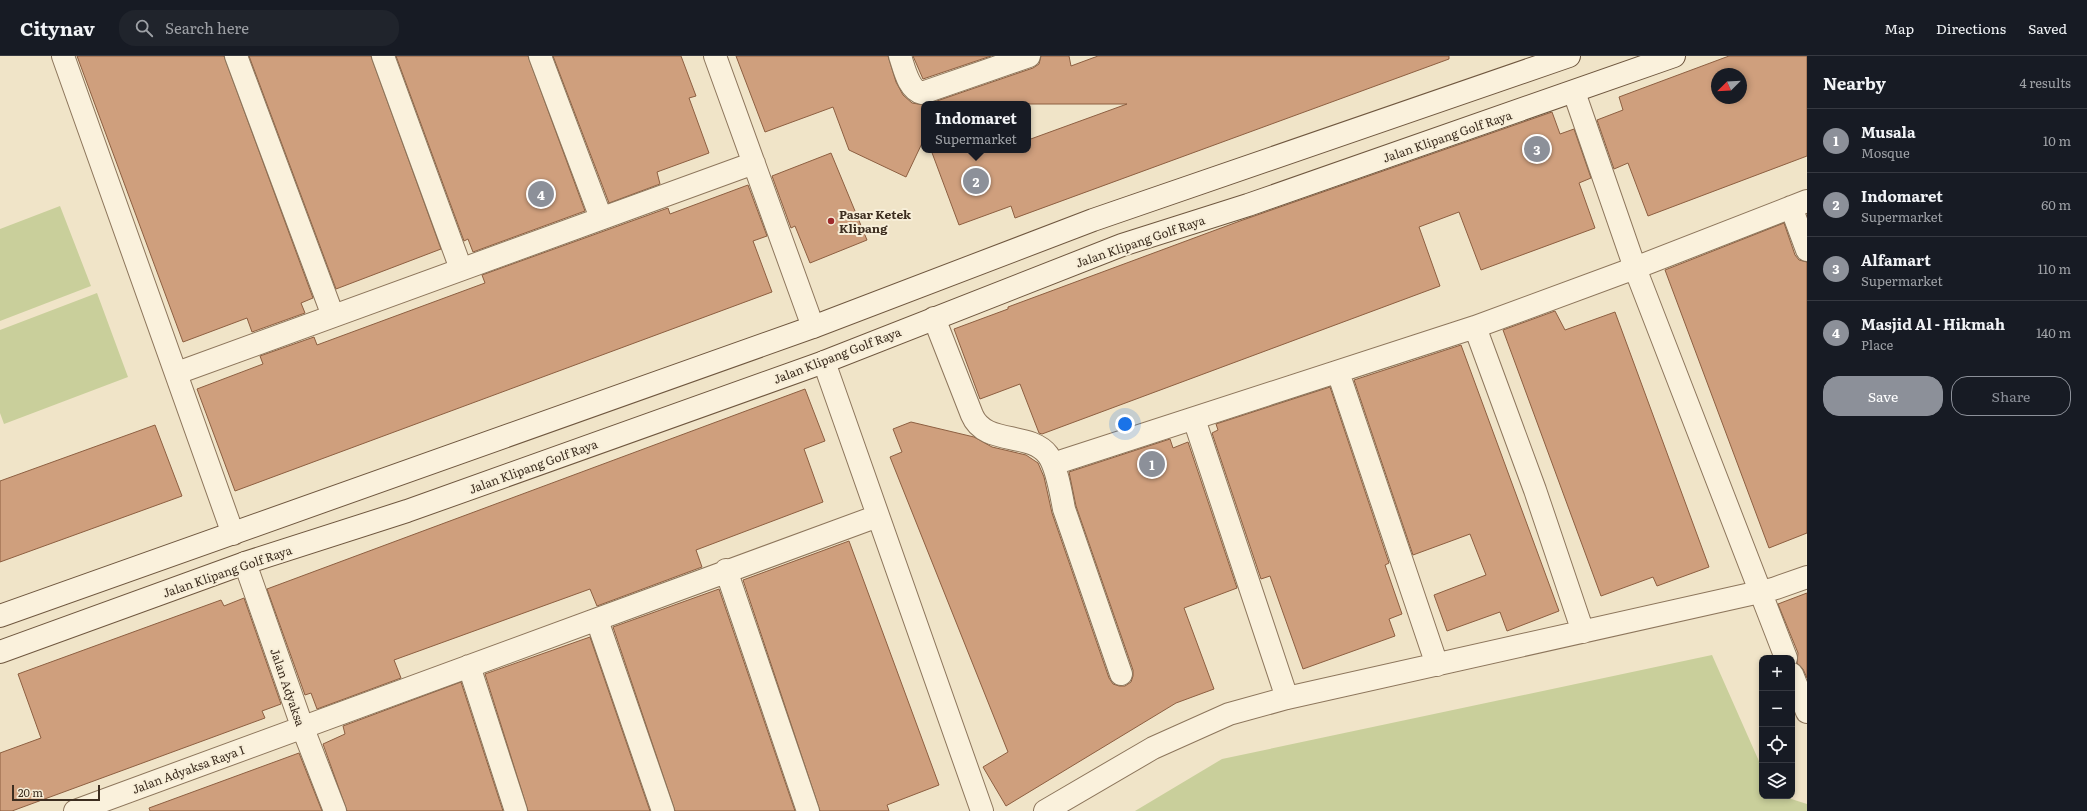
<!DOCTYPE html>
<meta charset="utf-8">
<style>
body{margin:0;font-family:Literata,serif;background:#20242c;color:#f1f3f6}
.controls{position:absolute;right:12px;bottom:12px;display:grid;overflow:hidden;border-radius:8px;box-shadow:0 2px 6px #0003}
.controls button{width:36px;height:36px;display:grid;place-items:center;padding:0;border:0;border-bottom:1px solid #363941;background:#171b24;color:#f1f3f6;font:20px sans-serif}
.compass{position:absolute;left:1711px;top:12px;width:36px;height:36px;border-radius:50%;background:#171b24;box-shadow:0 2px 6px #0003;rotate:246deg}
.scale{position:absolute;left:12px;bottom:10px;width:88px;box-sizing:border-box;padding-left:4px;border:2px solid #3d2e20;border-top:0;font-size:11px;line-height:14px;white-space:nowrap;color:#3d2e20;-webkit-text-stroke:3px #f7eed8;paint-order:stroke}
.you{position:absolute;left:1125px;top:368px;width:14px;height:14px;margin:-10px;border:3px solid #fff;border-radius:50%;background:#1a73e8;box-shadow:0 0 0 6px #1a73e833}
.badge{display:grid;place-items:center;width:26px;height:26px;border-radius:50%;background:#8c9099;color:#fff;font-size:13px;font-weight:700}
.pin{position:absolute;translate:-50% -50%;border:2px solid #fff;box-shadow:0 1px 4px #0006}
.popup{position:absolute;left:921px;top:45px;width:110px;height:52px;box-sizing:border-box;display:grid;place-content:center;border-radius:8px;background:#171b24;filter:drop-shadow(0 1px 3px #0005);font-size:13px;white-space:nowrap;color:#9ea1a6}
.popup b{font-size:15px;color:#f1f3f6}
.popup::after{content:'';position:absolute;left:50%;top:100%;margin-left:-8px;border:8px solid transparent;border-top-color:#171b24}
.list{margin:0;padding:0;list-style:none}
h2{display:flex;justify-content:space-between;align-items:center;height:52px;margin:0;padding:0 16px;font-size:17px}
h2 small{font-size:13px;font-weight:400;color:#9ea1a6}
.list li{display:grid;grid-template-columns:26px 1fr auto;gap:12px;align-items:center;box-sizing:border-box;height:64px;padding:0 16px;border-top:1px solid #363941}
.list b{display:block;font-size:15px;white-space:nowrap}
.list p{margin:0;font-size:13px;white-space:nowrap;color:#9ea1a6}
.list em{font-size:13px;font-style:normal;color:#9ea1a6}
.actions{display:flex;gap:8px;padding:12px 16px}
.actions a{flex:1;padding:9px 0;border:1px solid #8c9099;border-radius:16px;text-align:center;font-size:14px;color:#8c9099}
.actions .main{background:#8c9099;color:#fff}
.icon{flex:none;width:22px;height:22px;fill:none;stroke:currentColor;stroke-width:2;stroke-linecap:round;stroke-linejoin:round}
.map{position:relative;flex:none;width:1807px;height:755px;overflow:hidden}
header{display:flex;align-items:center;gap:24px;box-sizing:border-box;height:56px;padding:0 20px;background:#171b24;border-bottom:1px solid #363941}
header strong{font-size:19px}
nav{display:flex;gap:22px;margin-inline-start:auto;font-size:14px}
.search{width:280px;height:36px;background:#20242c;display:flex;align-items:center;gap:10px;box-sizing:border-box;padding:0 14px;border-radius:16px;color:#9ea1a6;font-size:15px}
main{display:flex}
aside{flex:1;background:#171b24}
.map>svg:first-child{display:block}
</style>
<header>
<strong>Citynav</strong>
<div class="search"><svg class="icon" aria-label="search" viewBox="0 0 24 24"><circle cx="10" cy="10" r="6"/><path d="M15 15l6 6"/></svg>Search here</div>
<nav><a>Map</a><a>Directions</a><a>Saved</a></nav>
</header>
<main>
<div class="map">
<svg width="1807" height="755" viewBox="0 0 1807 755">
<rect width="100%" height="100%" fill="#f0e4c8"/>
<path fill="#c9cf9b" d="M60,150L91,230L0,265V173Z
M97,237L128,321L4,368L0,357V274Z
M1712,599L1762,712V740H1782L1807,748V755H1135L1222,703Z"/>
<path fill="#cf9f7d" stroke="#8d5f41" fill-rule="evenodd" d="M77,0H224L313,242L301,247L305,257L252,276L247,262L183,286Z
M249,0H371L441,193L336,233Z
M396,0H528L585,155L473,196L468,183L464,185Z
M553,0H681L696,40L689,42L709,97L657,116L660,128L609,147Z
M736,0H888L896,26L903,39L912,47L924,49V83L906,121L849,94L833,51L765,76Z
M913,0H991L923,23Z
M1041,0H1069L1071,10L1098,0H1449V3L1015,162L1011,150L959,169L931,94H1028V84L1127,48H928L1033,12L1039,8Z
M1729,0H1807V100L1648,160L1628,107L1614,113L1597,64L1623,54L1619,41ZM1717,18H1741V42H1717Z
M1552,56L1560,78L1574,73L1591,122L1579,127L1595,172L1481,214L1459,156L1419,171L1440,230L1042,378L1039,377L1020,328L980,343L954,273L1008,253V251L1240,165Z
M831,97L867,184L810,207L795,170L791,172L772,120Z
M748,129L767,180L753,185L772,236L235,435L197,333L263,308L260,300L314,281L317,289L485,227L482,219L668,152L670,158Z
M1784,167L1795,199L1799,204L1807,206V477L1769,492L1665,214Z
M1555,255L1565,274L1615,256L1709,511L1657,530L1653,521L1601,540L1503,274Z
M1461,289L1559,555L1507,575L1500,556L1447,575L1434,539L1486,519L1470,478L1413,499L1354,324Z
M1330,331L1389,507L1385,509L1402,558L1389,563L1395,580L1303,613L1270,520L1261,523L1212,377L1218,374L1216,368Z
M805,333L825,385L804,393L823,446L696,494L702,511L597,550L590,533L394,604L401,622L317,653L311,637L305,639L267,533Z
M911,366L974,381L992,391L1026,399L1038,407L1044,421L1052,457L1109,622L1113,628L1119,630H1125L1131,626L1133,620V614L1076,450L1069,416L1170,383L1173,392L1188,386L1237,532L1184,552L1214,633L1176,647L1006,750L983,711L1008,696L890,401L902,396L893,373Z
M155,369L182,440L0,506V425Z
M849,485L939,729L887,749L889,755H820L743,524Z
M719,533L795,755H675L613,571Z
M1807,537V622L1803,613L1797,607L1798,597L1778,548Z
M244,542L281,648L262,655L265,662L12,755H0V697L41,682L18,618L221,544L224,550Z
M590,581L650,755H528L485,618Z
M461,626L503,755H347L323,688L345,678L343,670Z
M299,697L322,755H150L149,752Z"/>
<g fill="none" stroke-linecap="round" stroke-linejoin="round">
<g stroke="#8d765c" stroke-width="24">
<path id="minor" d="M63,0L233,478
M236,0L333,260
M383,0L461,213
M540,0L601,162
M715,0L813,271
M900,0C904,11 908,34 922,37L1029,0
M1574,36L1635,212L1786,602
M1791,151L1807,194
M934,262L972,359C985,390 1030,375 1048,399C1057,411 1061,438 1064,453L1121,618
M1475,271L1535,434L1583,576
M824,306L982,755
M1338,316L1437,609
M177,317L754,107
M1194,363L1287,642
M1053,408L1475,271L1635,212L1807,145
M245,507L302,670L335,755
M726,514L808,755
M597,564L663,755
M469,610L516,755
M1792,618L1807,656
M75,755L878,460
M1045,755L1153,692L1229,658L1287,642L1773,533L1807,521"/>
</g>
<g stroke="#6f573f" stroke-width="24">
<path id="secondary" d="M0,560L813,271L1093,164L1569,0
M0,596L245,507L407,455L824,306L1122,189L1248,149L1674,0"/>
</g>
<use href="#minor" stroke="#faf1dc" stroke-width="22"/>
<use href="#secondary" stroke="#faf1dc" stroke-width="22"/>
</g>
<circle fill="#9e2a2b" stroke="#f7eed8" stroke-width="1.5" cx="831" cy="165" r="4"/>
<g text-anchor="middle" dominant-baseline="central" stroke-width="4" stroke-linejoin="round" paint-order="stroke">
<g font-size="12" fill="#3d2e20" stroke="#f7eed8">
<text transform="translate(1447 80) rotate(-19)">Jalan Klipang Golf Raya</text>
<text transform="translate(1140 185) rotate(-19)">Jalan Klipang Golf Raya</text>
<text transform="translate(837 299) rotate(-21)">Jalan Klipang Golf Raya</text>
<text transform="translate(533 410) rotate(-20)">Jalan Klipang Golf Raya</text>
<text transform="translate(227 515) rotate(-19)">Jalan Klipang Golf Raya</text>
<text transform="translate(288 631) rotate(71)">Jalan Adyaksa</text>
<text transform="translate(188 713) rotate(-20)">Jalan Adyaksa Raya I</text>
</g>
<g font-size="12" font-weight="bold" fill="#3d2e20" stroke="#f7eed8" text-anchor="start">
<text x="839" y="158">Pasar Ketek<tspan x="839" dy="14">Klipang</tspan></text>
</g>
</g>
</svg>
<div class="controls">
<button>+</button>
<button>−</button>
<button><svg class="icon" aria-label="locate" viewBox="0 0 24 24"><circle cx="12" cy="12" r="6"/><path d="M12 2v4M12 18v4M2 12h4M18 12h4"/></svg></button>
<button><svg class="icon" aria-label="layers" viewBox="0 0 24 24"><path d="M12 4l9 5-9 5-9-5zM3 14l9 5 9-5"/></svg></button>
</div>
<svg class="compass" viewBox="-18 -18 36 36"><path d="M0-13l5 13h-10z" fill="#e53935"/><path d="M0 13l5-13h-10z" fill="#9ea1a6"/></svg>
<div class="scale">20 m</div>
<div class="you"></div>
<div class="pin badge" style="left:1152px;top:408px">1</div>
<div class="pin badge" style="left:976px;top:125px">2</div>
<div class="popup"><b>Indomaret</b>Supermarket</div>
<div class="pin badge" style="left:1537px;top:93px">3</div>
<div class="pin badge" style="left:541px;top:138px">4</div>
</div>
<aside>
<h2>Nearby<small>4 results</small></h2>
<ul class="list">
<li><span class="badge">1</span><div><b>Musala</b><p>Mosque</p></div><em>10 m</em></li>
<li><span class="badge">2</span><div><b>Indomaret</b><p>Supermarket</p></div><em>60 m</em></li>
<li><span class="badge">3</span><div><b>Alfamart</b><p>Supermarket</p></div><em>110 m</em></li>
<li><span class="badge">4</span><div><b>Masjid Al - Hikmah</b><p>Place</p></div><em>140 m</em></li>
</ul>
<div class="actions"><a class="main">Save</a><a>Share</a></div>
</aside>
</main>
